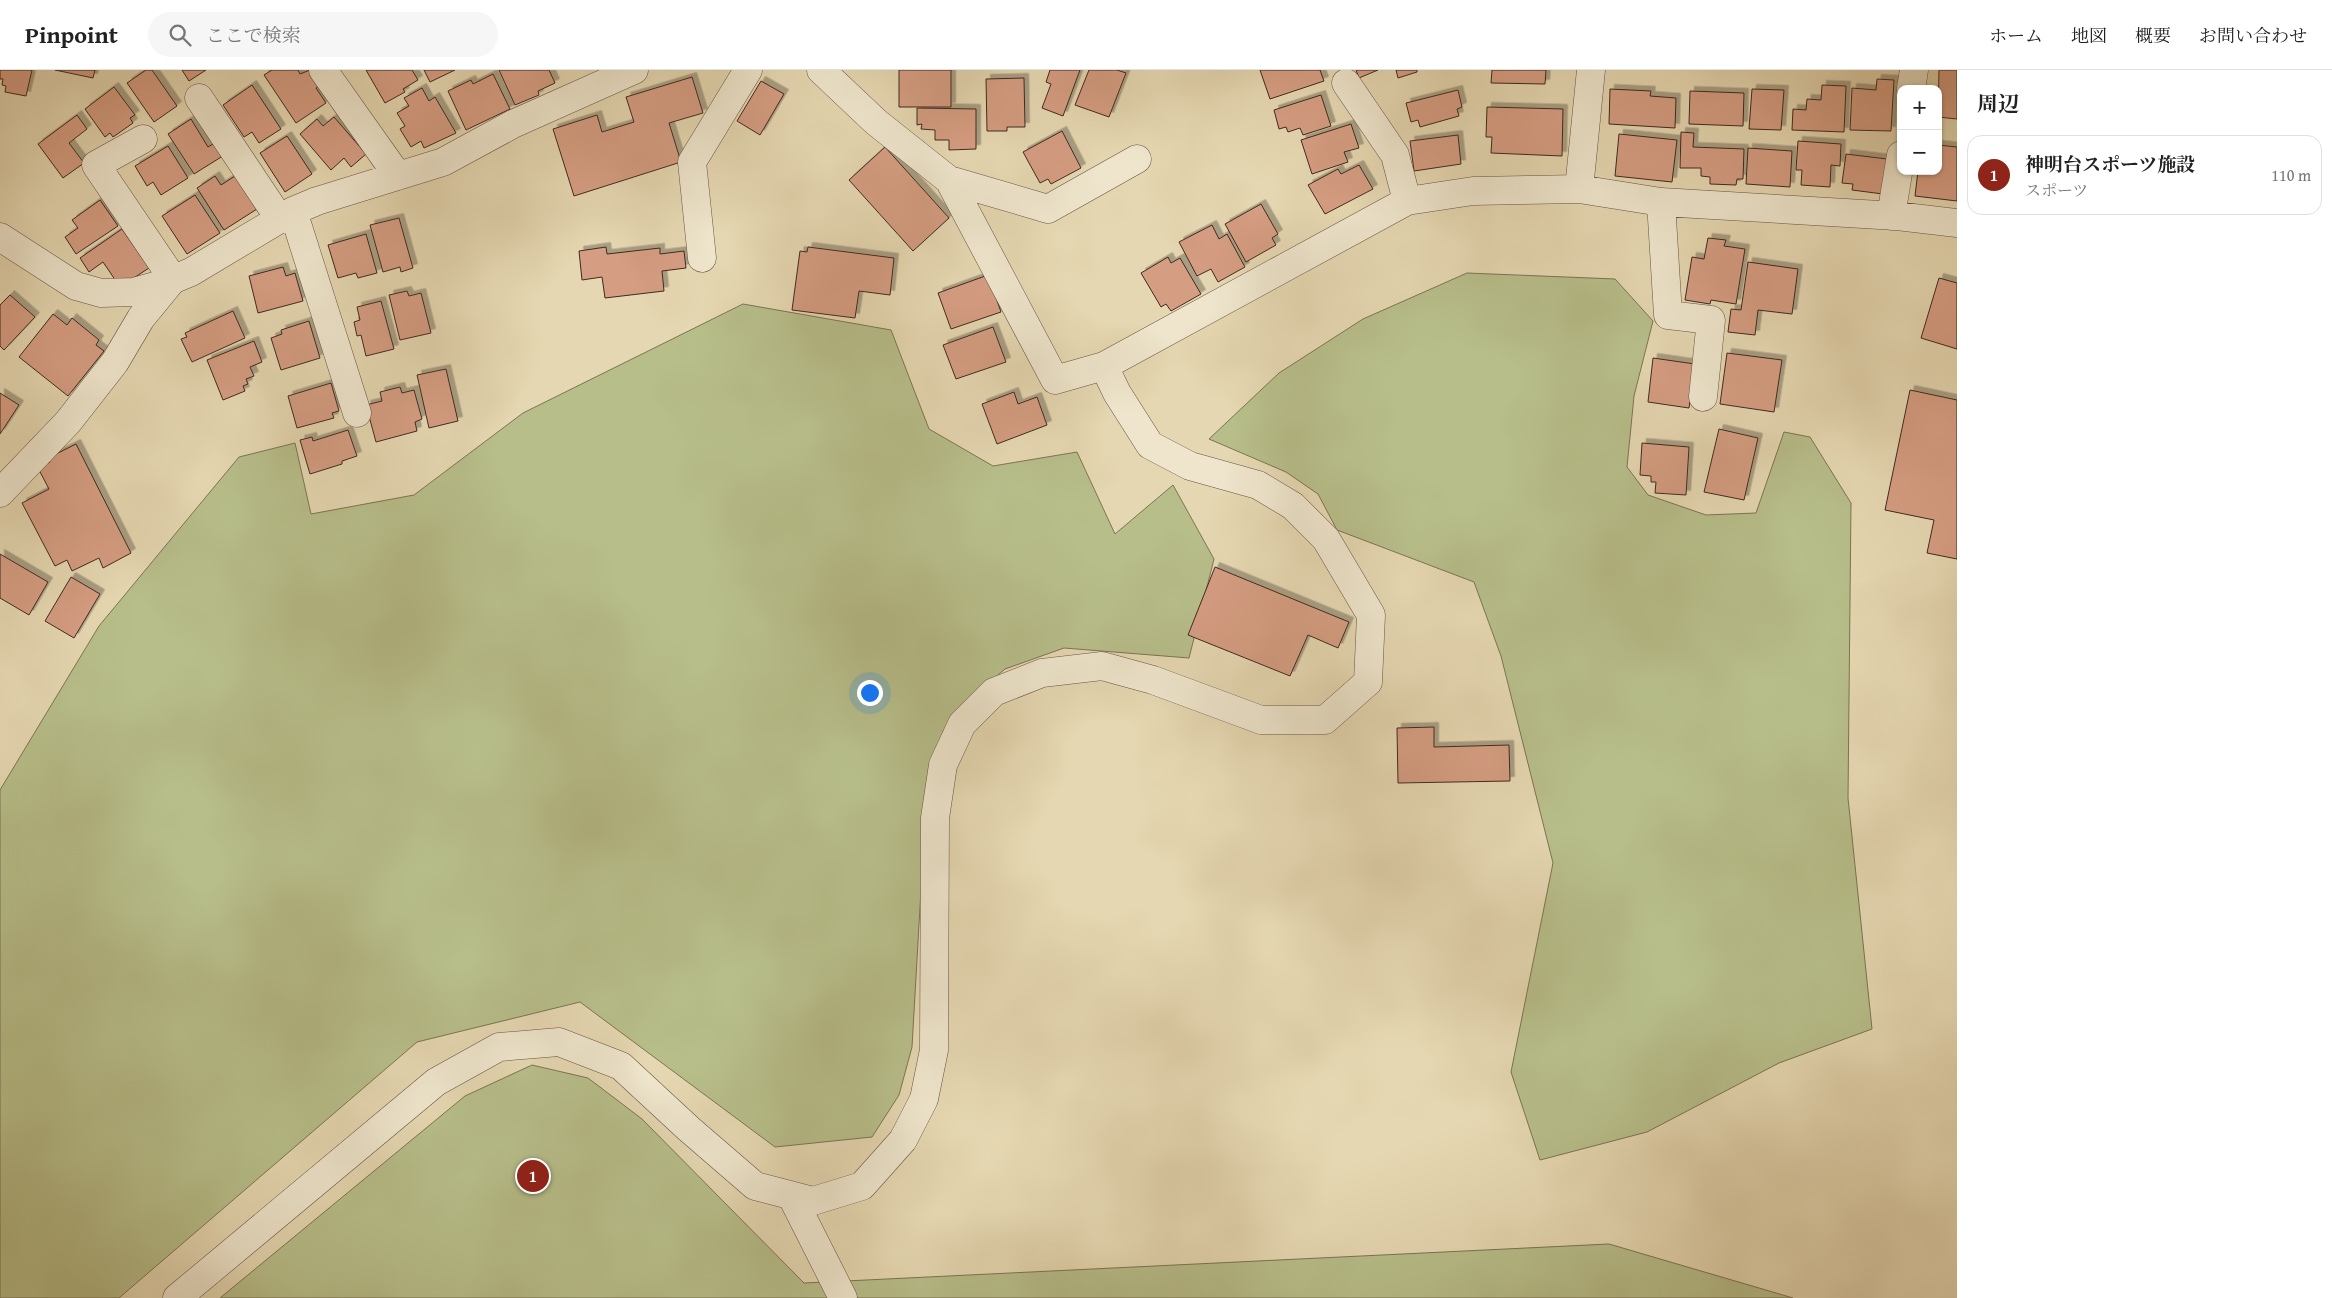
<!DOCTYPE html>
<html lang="ja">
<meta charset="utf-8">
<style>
body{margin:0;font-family:"Gentium Book Plus","Noto Serif JP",serif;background:#f6f6f6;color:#222}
.controls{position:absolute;right:15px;top:15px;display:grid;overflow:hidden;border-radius:10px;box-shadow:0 1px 4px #0004}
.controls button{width:45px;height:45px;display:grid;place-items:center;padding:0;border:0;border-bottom:1px solid #e0e0e0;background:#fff;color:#222;font:25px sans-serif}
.you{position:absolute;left:869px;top:622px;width:18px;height:18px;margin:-12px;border:4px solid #fff;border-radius:50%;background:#1a73e8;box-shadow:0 0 0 8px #1a73e833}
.badge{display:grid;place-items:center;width:32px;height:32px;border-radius:50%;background:#8f2418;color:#fff;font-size:16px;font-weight:700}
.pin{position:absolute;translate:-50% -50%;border:2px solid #fff;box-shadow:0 1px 5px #0006}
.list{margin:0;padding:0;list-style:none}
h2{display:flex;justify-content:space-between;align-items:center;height:65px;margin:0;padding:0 20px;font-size:21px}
h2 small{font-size:16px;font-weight:400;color:#767676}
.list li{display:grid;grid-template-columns:32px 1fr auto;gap:15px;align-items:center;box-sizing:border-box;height:80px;margin:0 10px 10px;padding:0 10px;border:1px solid #e0e0e0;border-radius:15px}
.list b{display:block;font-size:19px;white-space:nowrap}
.list p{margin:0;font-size:16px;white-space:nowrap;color:#767676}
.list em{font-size:16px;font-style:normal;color:#767676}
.icon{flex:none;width:28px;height:28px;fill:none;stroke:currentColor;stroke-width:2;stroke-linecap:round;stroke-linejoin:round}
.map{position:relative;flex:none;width:1957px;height:1228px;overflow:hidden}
header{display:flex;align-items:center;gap:30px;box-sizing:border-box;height:70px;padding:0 25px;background:#fff;border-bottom:1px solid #e0e0e0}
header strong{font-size:24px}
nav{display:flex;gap:28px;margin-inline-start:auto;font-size:18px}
.search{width:350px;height:45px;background:#f6f6f6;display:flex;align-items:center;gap:12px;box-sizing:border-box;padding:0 18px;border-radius:28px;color:#767676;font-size:19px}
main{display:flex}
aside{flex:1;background:#fff}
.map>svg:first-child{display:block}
</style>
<header>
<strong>Pinpoint</strong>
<div class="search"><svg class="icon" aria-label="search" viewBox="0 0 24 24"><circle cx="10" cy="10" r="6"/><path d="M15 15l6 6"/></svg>ここで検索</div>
<nav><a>ホーム</a><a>地図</a><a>概要</a><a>お問い合わせ</a></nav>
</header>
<main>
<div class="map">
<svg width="1957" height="1228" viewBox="0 0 1957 1228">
<defs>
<filter id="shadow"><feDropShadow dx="4.5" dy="-4.5" stdDeviation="0" flood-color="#0004"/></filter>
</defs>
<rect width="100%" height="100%" fill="#e5d7b1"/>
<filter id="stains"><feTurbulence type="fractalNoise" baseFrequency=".004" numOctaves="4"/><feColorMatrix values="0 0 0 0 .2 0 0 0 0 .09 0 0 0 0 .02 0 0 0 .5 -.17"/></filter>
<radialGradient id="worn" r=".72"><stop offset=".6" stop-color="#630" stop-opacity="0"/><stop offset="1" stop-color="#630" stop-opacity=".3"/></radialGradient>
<path fill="#b7be8a" stroke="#7b7454" d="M1467,203L1615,209L1653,251L1634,326L1627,397L1648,425L1706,445L1756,443L1784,362L1810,367L1851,433L1848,728L1872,959L1779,993L1647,1062L1540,1090L1511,1002L1553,793L1501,586L1474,512L1337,460L1318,424L1286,402L1209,369L1279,303L1363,249Z
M743,234L891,260L929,359L993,396L1077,382L1115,464L1173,415L1214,489L1189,588L1064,578L1005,599L969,630L943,661L925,749L912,977L899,1025L872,1067L775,1077L580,932L417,972L119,1228H0V720L99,556L239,387L295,373L311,444L414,425L523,343Z
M532,995L588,1008L642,1049L804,1213L1609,1174L1793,1228H220L465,1026Z"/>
<path fill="#d59d82" stroke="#3f291f" filter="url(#shadow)" d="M0,0H32L26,26L5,22L6,16L2,15L3,9H0Z
M55,0H95L93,8Z
M146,0H152L177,36L154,52L127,13Z
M182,0H206L189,11Z
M272,0H298L300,4L310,0L320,15L316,18L326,33L296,53L264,5Z
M366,0H412L418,10L403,19L405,22L385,33Z
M424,0H455L430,12Z
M499,0H549L555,13L538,21L539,25L515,35Z
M899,0H951V37H899Z
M1050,0H1080L1063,46L1042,38L1051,14L1046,12Z
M1089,0H1117L1126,3L1109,47L1075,35Z
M1260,0H1320L1324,11L1270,29Z
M1356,0H1378L1359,8Z
M1396,0H1417V2L1398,8Z
M1492,0H1546L1545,14L1491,13Z
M1939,0H1957V49L1938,47Z
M493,4L510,39L466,60L448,21L471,10L473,14Z
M692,7L703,43L669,53L681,92L574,126L553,59L597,45L602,62L634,52L626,27Z
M1024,8L1025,57H1007V61H987L986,9Z
M1877,9L1894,10L1891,61L1850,60L1852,18L1876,20Z
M761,11L784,24L760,65L737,51Z
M252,15L281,59L259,73L252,62L244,67L223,35Z
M1822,15L1846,16L1844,62L1792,60L1793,39L1806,40L1807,29L1821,30Z
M114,17L135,45L130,48L133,53L113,67L110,63L105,67L85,39Z
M422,18L429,31L435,27L456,63L424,78L421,71L411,77L400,59L405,56L397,43L409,36L404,28Z
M1610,19L1651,21L1650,26L1676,28L1675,58L1609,54Z
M1752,19L1784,20L1781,60L1749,59Z
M1458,20L1462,37L1457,39L1459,46L1420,57L1418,50L1411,52L1406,33Z
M1690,21L1744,23L1743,56L1689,54Z
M1321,25L1331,56L1303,65L1300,58L1288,62L1286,57L1279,59L1274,40Z
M1487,37L1563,39L1562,86L1491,83L1492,67H1486Z
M917,38L976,39V79L949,80V70H935V60L921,59L922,54L917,55Z
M77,45L87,59L69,73L84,93L63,108L38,74Z
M334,47L366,84L351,97L344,88L331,100L300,64L317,49L323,56Z
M191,49L208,77L218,71L226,84L194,104L168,64Z
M1351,54L1359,78L1344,82L1348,92L1312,104L1301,70Z
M1062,61L1081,98L1051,114L1048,109L1040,113L1023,82Z
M1681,62L1694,63L1693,77L1744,79L1743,109H1737L1736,115L1710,114V107L1701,106V98H1680Z
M1619,64L1677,70L1672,112L1615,106Z
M1458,65L1461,94L1414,101L1410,71Z
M287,66L312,104L285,122L260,83Z
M1798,71L1841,74L1840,96L1831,95L1830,117L1801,115L1802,100H1796Z
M1938,75L1957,77V131L1915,126L1918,101H1938Z
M168,76L188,108L161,125L153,112L147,116L135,96Z
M885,77L949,148L913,181L849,110Z
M1748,78L1792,81L1790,117L1746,114Z
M1846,84L1887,89L1883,124L1852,120L1853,114L1842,113Z
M1359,95L1373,119L1325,144L1308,115L1338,99L1341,104Z
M215,106L221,115L235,106L257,139L224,160L197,118Z
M195,125L220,163L187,184L162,146Z
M100,130L118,156L76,184L65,167L78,158L72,150Z
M1261,134L1278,164L1272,168L1276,175L1246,192L1225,154Z
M399,148L413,198L401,202L400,197L383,202L370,155Z
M1212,155L1219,169L1227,164L1245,197L1218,212L1211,199L1197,206L1179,172Z
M122,159L149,198L120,217L103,192L89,202L80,188Z
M366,164L377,203L358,208L356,203L338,208L328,175Z
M1708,168L1726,170L1724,176L1745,179L1736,234L1711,230L1710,234L1685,230L1692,187L1704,189Z
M606,177L607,184L660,178V184L684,181L686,198L662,201L664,221L605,228L602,207L582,210L579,181Z
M808,177L894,188L890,225L859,221L855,248L792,240L800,181L807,182Z
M1168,187L1171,193L1180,188L1201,224L1171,241L1166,234L1161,237L1141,203Z
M1748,192L1798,199L1792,244L1758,240L1755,265L1728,262L1731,239L1741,240Z
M283,197L286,206L295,203L303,231L258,243L249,206Z
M988,205L1001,242L951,259L938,223Z
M1939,208L1957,213V279L1921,268Z
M407,221L409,226L421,223L431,263L400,270L389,225Z
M10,225L35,247L4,280L0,276V235Z
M381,231L394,279L366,286L361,265L357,266L354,252L360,250L357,237Z
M233,241L245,268L192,292L181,269L187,267L185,263Z
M53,244L67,255L72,248L99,270L96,275L104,281L68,326L19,287Z
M309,251L320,288L281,300L271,268L282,264L281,260Z
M993,257L1006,292L956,309L943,275Z
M254,271L262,292L250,297L254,306L246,309L248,314L243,316L245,321L223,330L207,290Z
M1727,283L1782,290L1774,342L1720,334Z
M1653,288L1695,294L1689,338L1648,332Z
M446,299L458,351L429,358L417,305Z
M331,313L339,341L332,343L334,348L297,358L288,326Z
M400,317L402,323L414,320L422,349L415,352L417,361L376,372L366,335L382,331L380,322Z
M1910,320L1957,330V489L1927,483L1934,450L1885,440Z
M1014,322L1018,334L1037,327L1047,355L997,374L982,334Z
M0,323L19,335L0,364Z
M1719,359L1758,368L1744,430L1704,422Z
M348,360L357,386L342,391V394L310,404L300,370L312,367L313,371Z
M1642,373L1689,377L1686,425L1655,423L1656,412H1651V406L1640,405Z
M76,374L131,483L103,498L99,488L72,501L67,490L55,496L22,433L49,419L38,398L50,392L48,388Z
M0,484L48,512L29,545L0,528Z
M1215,497L1349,552L1338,578L1308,565L1290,606L1188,565Z
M71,507L100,524L74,568L45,551Z
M1434,657V677L1509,675L1510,711L1398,713L1397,658Z"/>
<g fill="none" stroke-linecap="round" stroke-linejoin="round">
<g stroke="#685444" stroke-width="29">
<path id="minor" d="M323,0L398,106
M821,0L876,52L949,110L1055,310L1104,296L1407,131L1473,121L1579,119L1661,132L1897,146L1957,153
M1346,13L1395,85L1407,131
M1911,19L1914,0
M199,28L279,148
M949,110L1048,139L1137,89
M1579,119L1591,0
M1661,132L1668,245L1711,250L1703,327
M293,141L357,343
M1891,146L1901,85
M0,167L76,216L101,223L134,222L162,214L191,202L293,141L317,131L443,92L513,54L634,0
M702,188L692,92L748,0
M0,423L68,352L115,292L141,248L173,209L96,95L143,69
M791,1125L843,1228
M177,1228L436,1012L499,977L559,972L621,996L689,1059L755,1116L813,1131L862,1116L903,1070L924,1029L934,980L935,748L943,695L962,654L994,622L1042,603L1102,596L1153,610L1261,650H1325L1368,612L1371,545L1326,469L1293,436L1258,415L1190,396L1150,375L1117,323L1104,296"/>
</g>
<use href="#minor" stroke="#eee5cc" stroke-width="28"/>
</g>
<rect width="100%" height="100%" filter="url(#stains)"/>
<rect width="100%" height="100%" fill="url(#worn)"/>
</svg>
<div class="controls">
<button>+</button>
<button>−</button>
</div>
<div class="you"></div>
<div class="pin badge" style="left:533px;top:1106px">1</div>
</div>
<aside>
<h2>周辺<small></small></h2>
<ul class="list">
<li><span class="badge">1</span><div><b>神明台スポーツ施設</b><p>スポーツ</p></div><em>110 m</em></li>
</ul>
</aside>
</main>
